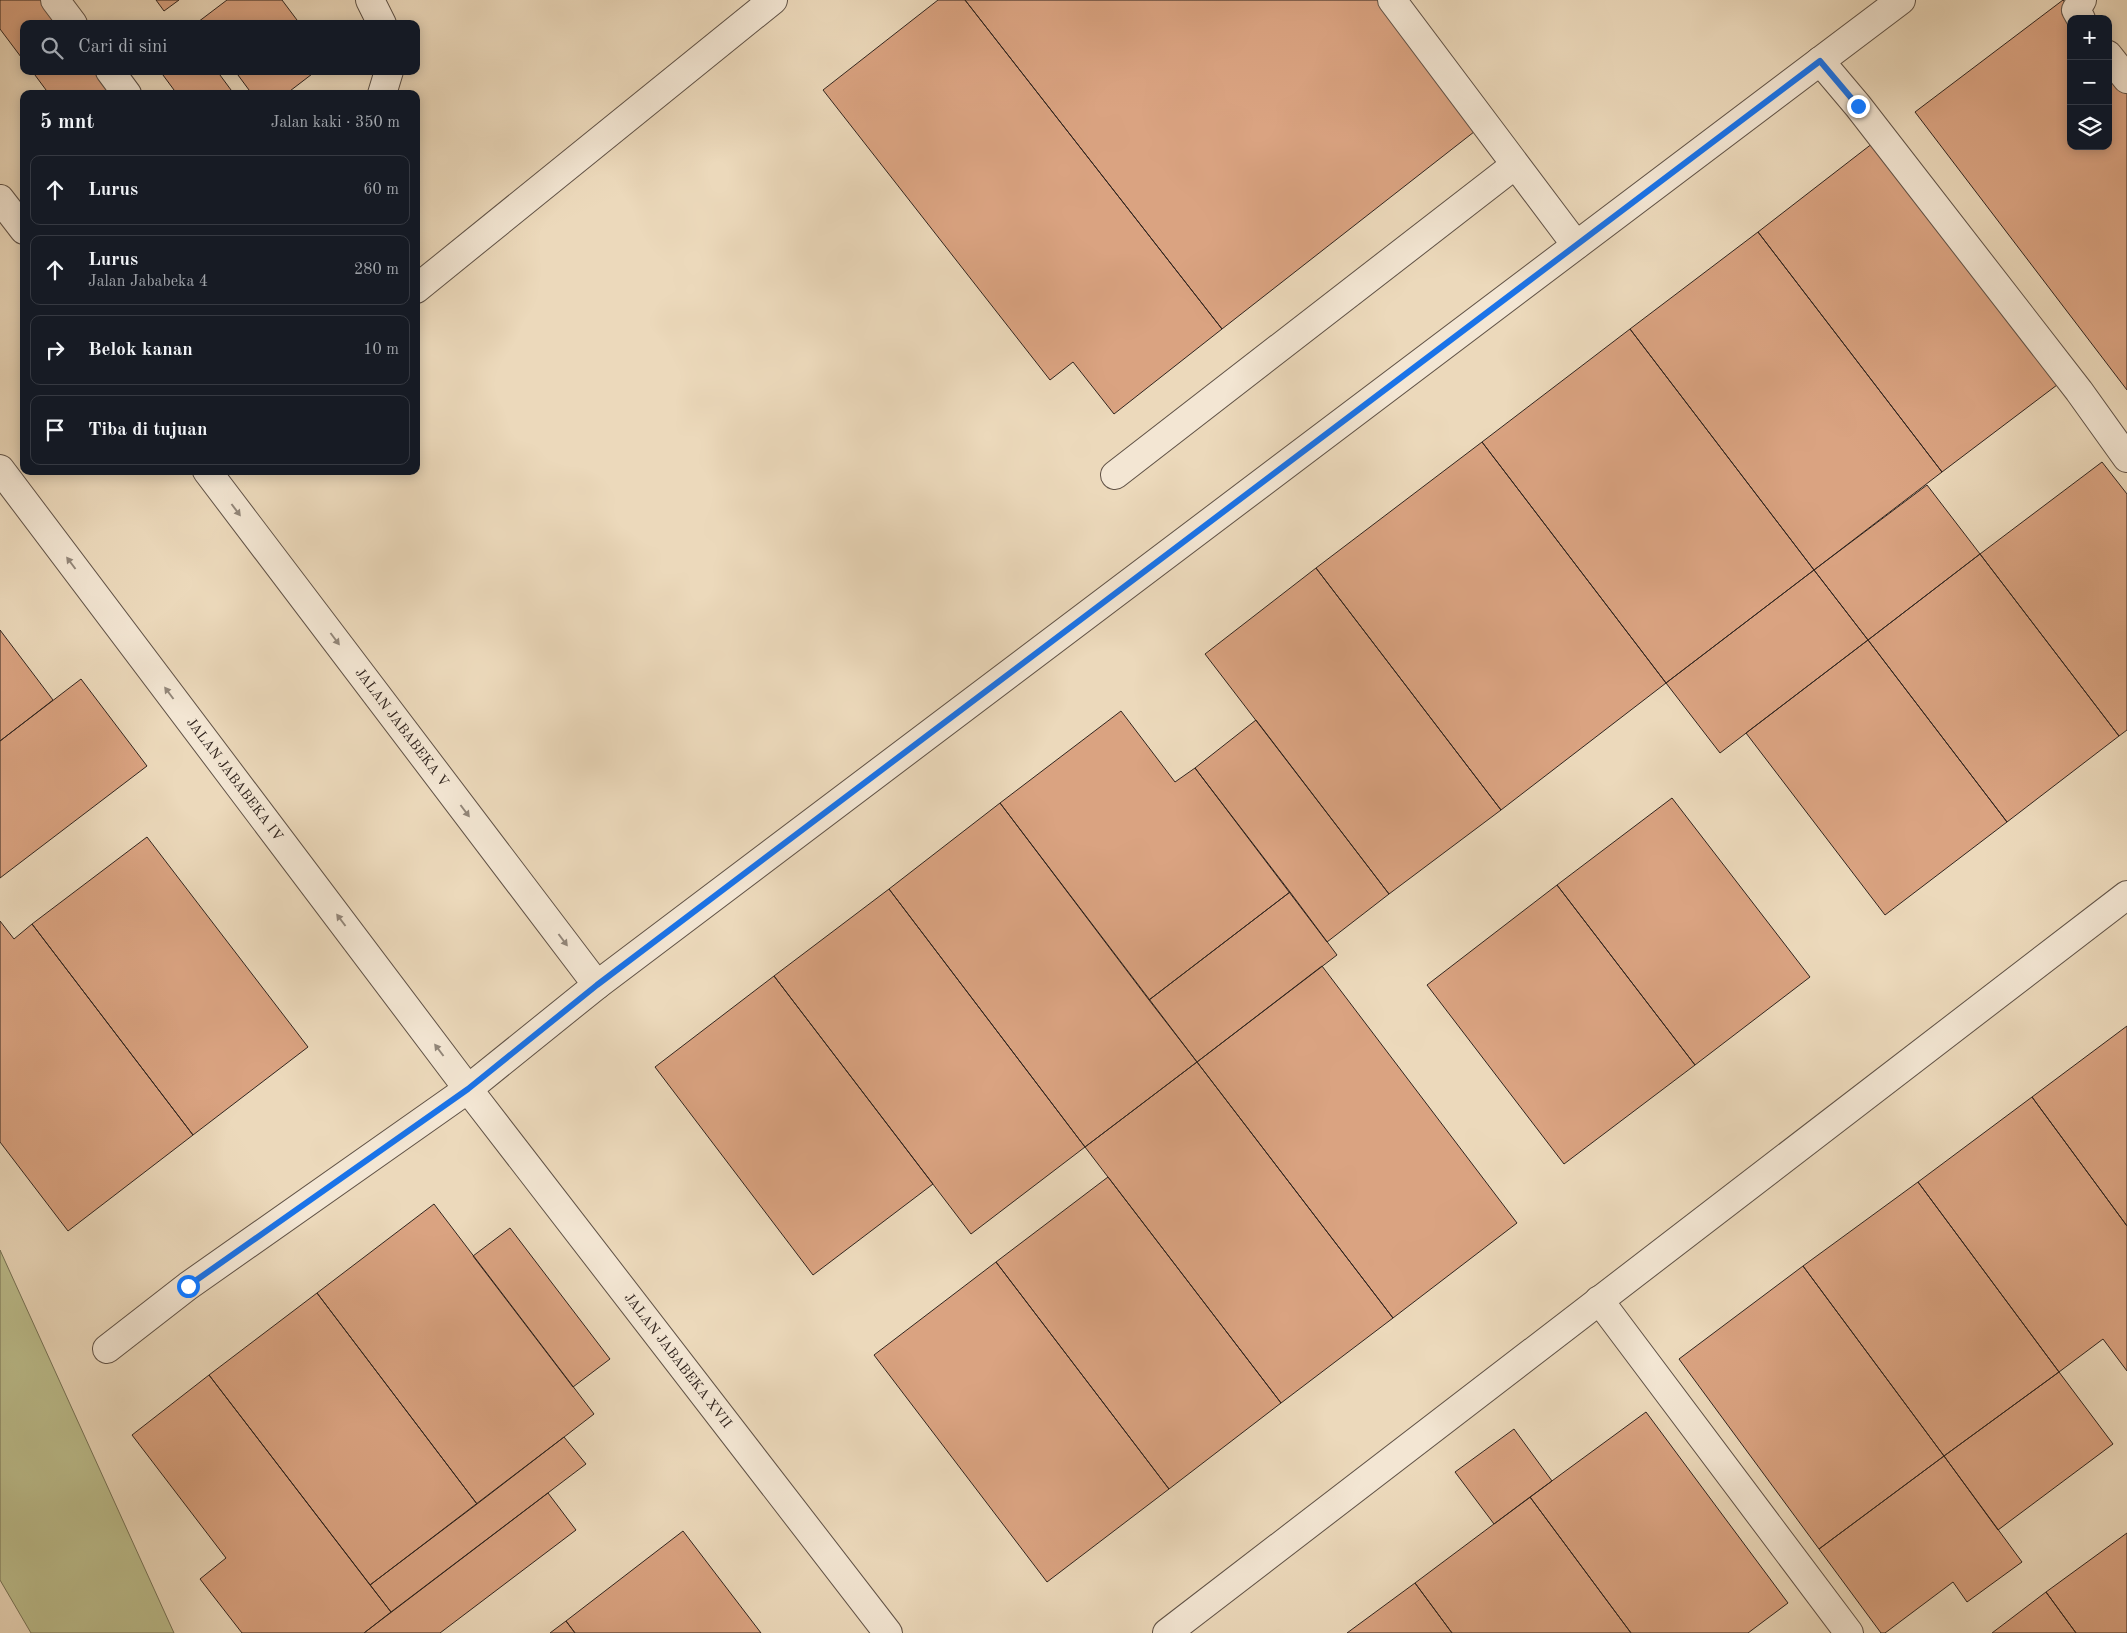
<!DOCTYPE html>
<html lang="id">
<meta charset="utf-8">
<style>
body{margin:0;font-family:"Old Standard TT",serif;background:#20242c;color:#f1f3f6}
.controls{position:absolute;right:15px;top:15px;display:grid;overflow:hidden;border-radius:10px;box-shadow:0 2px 12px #0003}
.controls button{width:45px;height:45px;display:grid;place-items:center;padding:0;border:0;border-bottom:1px solid #363941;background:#171b24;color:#f1f3f6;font:25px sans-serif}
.stop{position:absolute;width:15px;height:15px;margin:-11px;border:4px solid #1a73e8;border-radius:50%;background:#fff}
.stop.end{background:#1a73e8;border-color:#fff;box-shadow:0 1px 5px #0008}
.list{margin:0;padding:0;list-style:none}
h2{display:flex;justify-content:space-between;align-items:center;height:65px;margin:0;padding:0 20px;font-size:21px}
h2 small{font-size:16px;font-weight:400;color:#9ea1a6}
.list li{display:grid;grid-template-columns:32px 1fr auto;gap:15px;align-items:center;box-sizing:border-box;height:70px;margin:0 10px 10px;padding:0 10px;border:1px solid #363941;border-radius:10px}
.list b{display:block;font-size:19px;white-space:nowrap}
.list p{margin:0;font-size:16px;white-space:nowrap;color:#9ea1a6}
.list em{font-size:16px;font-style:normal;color:#9ea1a6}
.icon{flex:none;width:28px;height:28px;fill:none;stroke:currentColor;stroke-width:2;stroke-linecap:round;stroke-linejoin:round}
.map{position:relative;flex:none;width:2127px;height:1633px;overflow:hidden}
.search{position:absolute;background:#171b24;box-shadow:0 2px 12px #0003;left:20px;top:20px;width:400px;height:55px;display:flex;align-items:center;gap:12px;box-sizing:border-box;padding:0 18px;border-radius:10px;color:#9ea1a6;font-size:19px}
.panel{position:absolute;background:#171b24;box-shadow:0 2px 12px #0003;left:20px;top:90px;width:400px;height:385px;border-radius:10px}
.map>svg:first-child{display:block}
</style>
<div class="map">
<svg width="2127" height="1633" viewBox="0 0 2127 1633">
<rect width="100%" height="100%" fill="#ecd9bb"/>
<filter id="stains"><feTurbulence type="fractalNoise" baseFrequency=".004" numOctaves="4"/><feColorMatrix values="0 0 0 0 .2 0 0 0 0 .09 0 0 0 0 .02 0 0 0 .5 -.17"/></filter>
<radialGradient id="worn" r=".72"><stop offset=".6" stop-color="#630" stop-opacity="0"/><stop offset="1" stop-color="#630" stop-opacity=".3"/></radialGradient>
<path fill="#bcbe8d" stroke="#767256" d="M0,1250L174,1633H31L0,1580Z"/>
<path fill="#daa381" stroke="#31251f" d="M0,0H43L60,24H24V61L0,29Z
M156,0H179L164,11Z
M227,0H282L300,24H199L198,22Z
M938,0H965L1222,329L1114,414L1073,362L1050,380L823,90Z
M965,0H1378L1479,128L1222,329Z
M2063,0L2078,19H2071V146H2108V59L2127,84V390L1915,112Z
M32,71H96L113,94H49Z
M160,71H217L234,94H177Z
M235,71H316L286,94H252Z
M1873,143L2057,385L1942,472L1758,232Z
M1758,232L1942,472L1814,570L1630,329Z
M1630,329L1814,570L1666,683L1482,442Z
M1482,442L1666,683L1501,810L1316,568Z
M2102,462L2127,494V730L2119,736L1980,554Z
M1927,485L1980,554L1868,640L1814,570Z
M1980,554L2119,736L2007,822L1868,640Z
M1316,568L1501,810L1389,894L1205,654Z
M1814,570L1868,640L1720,753L1666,683Z
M0,630L53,700L0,741Z
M1868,640L2007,822L1885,915L1746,733Z
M81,679L147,766L0,878V741Z
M1121,711L1175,782L1195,768L1290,892L1149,1000L1000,803Z
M1256,720L1389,894L1327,942L1195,768Z
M1672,798L1810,977L1695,1065L1557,885Z
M1000,803L1197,1062L1085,1147L889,889Z
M147,837L308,1047L193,1135L32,924Z
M1557,885L1695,1065L1564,1164L1427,985Z
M889,889L1085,1147L971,1234L774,976Z
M1290,892L1337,955L1197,1062L1149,1000Z
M0,921L14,939L32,924L193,1135L68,1231L0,1142Z
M1322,966L1517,1223L1393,1318L1197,1062Z
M774,976L933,1184L813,1275L655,1067Z
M2127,1026V1226L2032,1097Z
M1197,1062L1393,1318L1281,1403L1085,1147Z
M2032,1097L2127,1226V1371L2103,1339L2059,1372L1918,1182Z
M1108,1177L1281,1403L1169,1489L996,1262Z
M1918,1182L2059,1372L1944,1456L1803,1266Z
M434,1204L594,1414L477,1504L317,1293Z
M510,1228L610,1359L573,1387L473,1256Z
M996,1262L1169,1489L1047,1582L874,1355Z
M1803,1266L1944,1456L1819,1549L1679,1359Z
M317,1293L477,1504L370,1585L209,1375Z
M2059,1372L2113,1444L1998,1530L1944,1456Z
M209,1375L391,1612L364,1633H242L200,1579L226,1558L132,1435Z
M1646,1412L1788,1603L1748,1633H1631L1530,1497Z
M1514,1429L1552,1481L1494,1524L1455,1472Z
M564,1437L586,1464L391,1612L370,1585Z
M1944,1456L2022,1562L1967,1602L1953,1582L1885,1633H1881L1819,1549Z
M548,1493L576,1530L440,1633H364Z
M1530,1497L1631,1633H1452L1415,1583Z
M683,1531L761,1633H575L566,1621Z
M2127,1533V1633H2076L2046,1592Z
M1415,1583L1452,1633H1347Z
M2046,1592L2076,1633H1992Z
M566,1621L575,1633H550Z"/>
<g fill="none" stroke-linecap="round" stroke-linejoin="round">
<g stroke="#605246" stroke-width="30">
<g id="minor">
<path d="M55,0L73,24"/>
<path d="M370,0L382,24"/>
<path d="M1392,0L1576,245"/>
<path d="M2081,19L2076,10L2082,0"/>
<path d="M2108,55L2127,79"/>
<path d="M1820,61L1858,106L2079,391L2127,458"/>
<path d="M110,71L127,94"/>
<path d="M382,94L389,71"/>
<path d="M0,199L24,230"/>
<path d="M416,289L773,0"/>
<path id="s1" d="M0,469L468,1089L888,1633"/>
<path id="s2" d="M207,471L597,985"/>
<path d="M1115,475L1515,165"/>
<path d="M1599,1300L1849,1633"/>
<path d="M107,1349L188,1286L468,1089L597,985L1901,0"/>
<path d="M1167,1633L2127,895"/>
</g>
</g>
<use href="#minor" stroke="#f3e6d3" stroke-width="28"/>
</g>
<defs><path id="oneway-solid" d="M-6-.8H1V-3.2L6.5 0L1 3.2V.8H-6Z" transform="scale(1.25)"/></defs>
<g fill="#928679">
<use href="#oneway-solid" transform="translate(236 510) rotate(53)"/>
<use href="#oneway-solid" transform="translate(71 563) rotate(-127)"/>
<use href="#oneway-solid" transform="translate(335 639) rotate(53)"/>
<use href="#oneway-solid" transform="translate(169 693) rotate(-127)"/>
<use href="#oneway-solid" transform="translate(465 811) rotate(53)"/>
<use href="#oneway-solid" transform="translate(341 920) rotate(-127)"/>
<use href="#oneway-solid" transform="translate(563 940) rotate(53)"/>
<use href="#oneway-solid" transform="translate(439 1050) rotate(-127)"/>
</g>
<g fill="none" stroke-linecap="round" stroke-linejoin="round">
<path stroke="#1a73e8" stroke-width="6" d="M188,1286L468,1089L597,985L1820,61L1858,106"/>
</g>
<g text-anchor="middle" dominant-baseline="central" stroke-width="4" stroke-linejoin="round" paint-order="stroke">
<g font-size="14" fill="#31251f" stroke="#f3e6d3">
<text stroke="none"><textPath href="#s2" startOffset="322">JALAN JABABEKA V</textPath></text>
<text stroke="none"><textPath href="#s1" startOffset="389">JALAN JABABEKA IV</textPath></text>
<text stroke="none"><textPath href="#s1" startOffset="1120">JALAN JABABEKA XVII</textPath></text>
</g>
</g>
<rect width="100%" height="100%" filter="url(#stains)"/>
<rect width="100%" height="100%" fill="url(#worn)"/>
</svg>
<div class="controls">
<button>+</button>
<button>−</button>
<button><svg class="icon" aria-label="layers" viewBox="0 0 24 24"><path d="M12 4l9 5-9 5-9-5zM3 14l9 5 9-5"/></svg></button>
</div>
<div class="stop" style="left:188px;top:1286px"></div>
<div class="stop end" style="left:1858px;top:106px"></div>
<div class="search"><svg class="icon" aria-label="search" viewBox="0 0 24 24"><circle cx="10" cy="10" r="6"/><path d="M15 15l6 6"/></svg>Cari di sini</div>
<section class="panel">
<h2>5 mnt<small>Jalan kaki · 350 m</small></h2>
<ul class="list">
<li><svg class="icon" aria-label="ahead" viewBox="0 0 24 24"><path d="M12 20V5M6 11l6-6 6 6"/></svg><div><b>Lurus</b></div><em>60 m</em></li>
<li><svg class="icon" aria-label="ahead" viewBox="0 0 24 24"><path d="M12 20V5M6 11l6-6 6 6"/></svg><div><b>Lurus</b><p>Jalan Jababeka 4</p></div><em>280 m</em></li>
<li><svg class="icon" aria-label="right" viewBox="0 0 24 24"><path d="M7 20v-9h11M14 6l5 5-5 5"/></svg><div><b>Belok kanan</b></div><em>10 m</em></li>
<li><svg class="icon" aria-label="arrive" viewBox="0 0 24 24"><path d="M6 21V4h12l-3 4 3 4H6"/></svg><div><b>Tiba di tujuan</b></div></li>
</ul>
</section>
</div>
